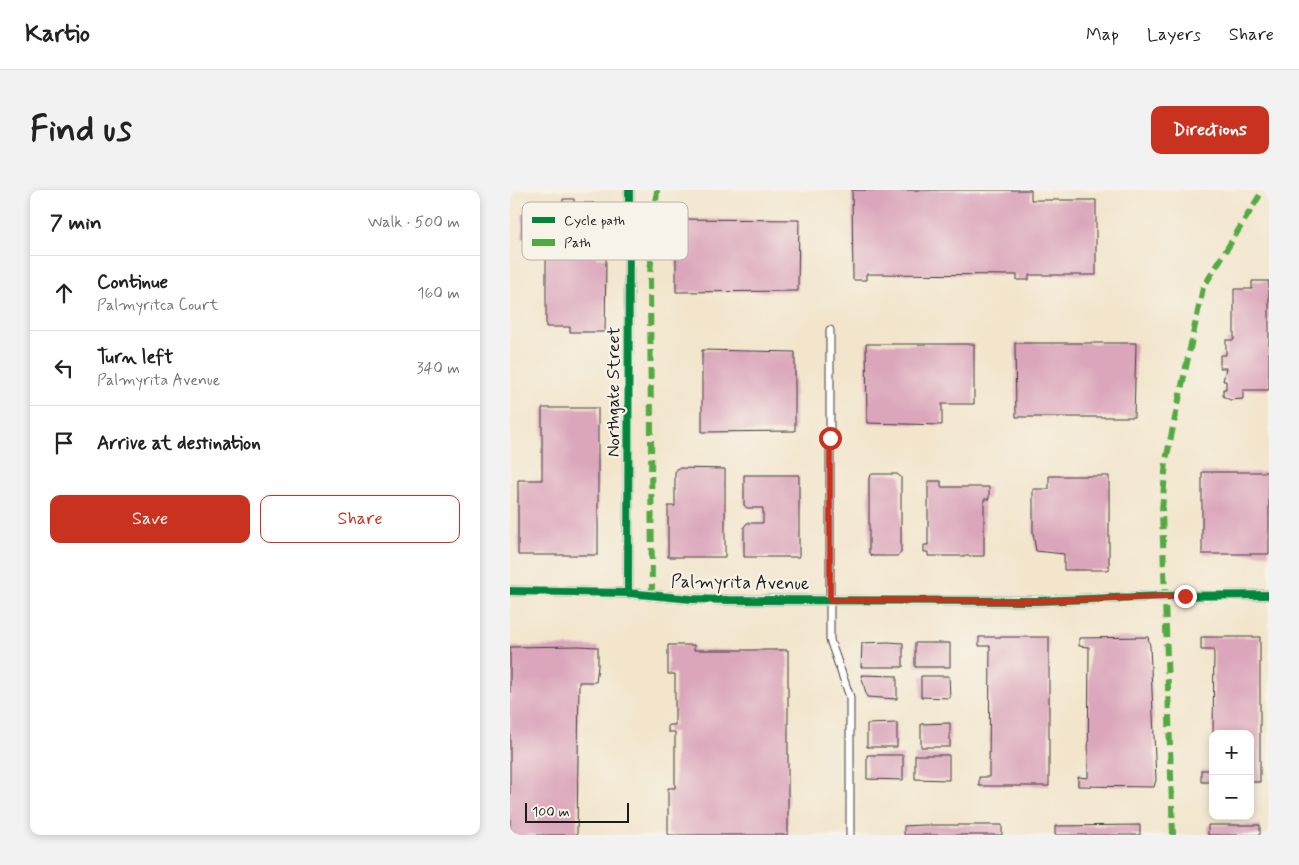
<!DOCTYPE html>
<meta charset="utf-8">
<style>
body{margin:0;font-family:Mynerve,sans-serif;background:#f2f2f2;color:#222}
.controls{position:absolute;right:15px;bottom:15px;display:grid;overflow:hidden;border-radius:10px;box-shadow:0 2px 8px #0003}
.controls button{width:45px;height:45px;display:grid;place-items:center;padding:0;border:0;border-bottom:1px solid #e0e0e0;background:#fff;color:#222;font:25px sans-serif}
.scale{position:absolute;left:15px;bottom:12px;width:104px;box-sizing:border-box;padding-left:5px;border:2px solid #1c1c1c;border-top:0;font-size:14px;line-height:18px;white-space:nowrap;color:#1c1c1c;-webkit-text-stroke:4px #f7f3e8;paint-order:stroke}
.stop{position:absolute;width:15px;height:15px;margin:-11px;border:4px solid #c8321e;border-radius:50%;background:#fff}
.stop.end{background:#c8321e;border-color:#fff;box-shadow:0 1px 5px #0008}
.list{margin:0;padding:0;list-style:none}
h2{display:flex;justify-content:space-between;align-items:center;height:65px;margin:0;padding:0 20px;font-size:21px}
h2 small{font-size:16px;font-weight:400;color:#767676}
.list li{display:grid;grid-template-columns:32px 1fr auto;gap:15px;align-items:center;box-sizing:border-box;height:75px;padding:0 20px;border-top:1px solid #e0e0e0}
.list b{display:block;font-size:19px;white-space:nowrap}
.list p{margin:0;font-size:16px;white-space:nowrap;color:#767676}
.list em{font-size:16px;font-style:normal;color:#767676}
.actions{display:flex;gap:10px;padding:15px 20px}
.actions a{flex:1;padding:11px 0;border:1px solid #c8321e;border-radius:10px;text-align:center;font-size:18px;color:#c8321e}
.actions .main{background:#c8321e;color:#fff}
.icon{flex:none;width:28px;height:28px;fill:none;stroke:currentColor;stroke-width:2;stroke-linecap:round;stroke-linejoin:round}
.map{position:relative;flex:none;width:759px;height:645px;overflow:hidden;border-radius:10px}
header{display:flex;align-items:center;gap:30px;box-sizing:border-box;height:70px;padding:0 25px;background:#fff;border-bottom:1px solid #e0e0e0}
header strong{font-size:24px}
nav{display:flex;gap:28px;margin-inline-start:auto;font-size:18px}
.intro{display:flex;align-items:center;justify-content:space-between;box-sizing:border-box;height:120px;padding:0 30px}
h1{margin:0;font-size:35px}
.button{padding:12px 22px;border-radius:10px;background:#c8321e;color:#fff;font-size:18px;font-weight:700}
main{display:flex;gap:30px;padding:0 30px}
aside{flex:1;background:#fff;border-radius:10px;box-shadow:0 2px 8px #0003}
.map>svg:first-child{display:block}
</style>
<header>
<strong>Kartio</strong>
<nav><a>Map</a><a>Layers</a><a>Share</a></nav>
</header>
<div class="intro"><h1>Find us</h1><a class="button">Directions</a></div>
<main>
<aside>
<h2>7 min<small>Walk · 500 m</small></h2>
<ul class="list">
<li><svg class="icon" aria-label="ahead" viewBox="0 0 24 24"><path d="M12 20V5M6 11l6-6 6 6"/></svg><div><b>Continue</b><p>Palmyritca Court</p></div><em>160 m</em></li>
<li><svg class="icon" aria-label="left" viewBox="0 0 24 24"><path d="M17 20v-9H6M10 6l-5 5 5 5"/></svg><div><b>Turn left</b><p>Palmyrita Avenue</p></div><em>340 m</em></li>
<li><svg class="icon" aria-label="arrive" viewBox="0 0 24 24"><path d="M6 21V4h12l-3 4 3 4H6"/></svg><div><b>Arrive at destination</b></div></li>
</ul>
<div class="actions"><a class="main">Save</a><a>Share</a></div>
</aside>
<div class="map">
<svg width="759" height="645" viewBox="0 0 759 645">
<rect width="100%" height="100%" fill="#f7f3e8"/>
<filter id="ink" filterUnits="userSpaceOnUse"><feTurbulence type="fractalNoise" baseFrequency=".02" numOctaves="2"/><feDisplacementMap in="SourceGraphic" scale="10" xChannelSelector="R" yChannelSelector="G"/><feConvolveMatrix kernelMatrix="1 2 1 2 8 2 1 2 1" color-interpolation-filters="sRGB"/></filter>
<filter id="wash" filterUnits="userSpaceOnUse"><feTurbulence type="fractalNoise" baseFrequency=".0096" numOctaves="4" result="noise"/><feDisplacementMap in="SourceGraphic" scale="20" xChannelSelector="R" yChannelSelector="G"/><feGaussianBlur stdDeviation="1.12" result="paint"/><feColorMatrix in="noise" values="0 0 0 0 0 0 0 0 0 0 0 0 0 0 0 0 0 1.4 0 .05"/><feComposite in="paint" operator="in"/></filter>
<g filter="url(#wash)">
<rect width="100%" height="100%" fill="#f2e5cc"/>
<g id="blocks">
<path fill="#dba6bb" d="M342,0H521V10H586V85H519V90H507V85L356,84V90H343Z
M53,9H64V13H84L86,30H94V36H97V49H94V54H86V68H96L95,142H60V137H36V49H12V24H53Z
M166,29L289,30L288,101L166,102Z
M742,91H759V200H733V209L720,210L713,206V199H716V191H713L716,178H710V165H716V150H724V99H742Z
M505,153H626L624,227H506Z
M356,154H464V214H432V235L357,233Z
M192,160L285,162V241L192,242Z
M32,218H88V365H8V290H32Z
M168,278L215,279V367H158V316H165V282Z
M692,282H759V364H692Z
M362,284H387L391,287V363L387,366H362L359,363V287Z
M234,285H289V367H234V337L237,333H253V318H237L234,315Z
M539,286H599V380H554V364L526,361L523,343V299H539Z
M418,291H431V297H479V309H474V366H418V362H414V355H418Z
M469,447H539V596H469V587H479L480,456H469Z
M638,447L640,456L646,590L644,597L568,596V587L578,588L579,457L569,456V448Z
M691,447H750V592H740V544H703L704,460H691Z
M378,452L393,453V477H351L352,453Z
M405,453H440V477H405Z
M158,455H184V460H278V645H158V598H165V542H158V535H165V484H158Z
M69,456L88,457V476L86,492H69L67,645H0V457Z
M351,485L387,486V509L357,507Z
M411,486H439L440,508L411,507Z
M387,533V557H357V534Z
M440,533V557H411V534Z
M357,565H393V590L357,589Z
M405,565H439V590L405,589Z
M691,580H703V592H691Z
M412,635H492V645H394V636Z
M630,635V645H545V636Z
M698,635H750V645H698Z"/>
</g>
</g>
<g filter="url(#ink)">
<use href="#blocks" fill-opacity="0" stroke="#3c3a36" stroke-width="1"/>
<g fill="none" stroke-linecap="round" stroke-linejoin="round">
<g stroke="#3c3a36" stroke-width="9">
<path id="minor" d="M320,140V450L340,507V645"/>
</g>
<g stroke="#3c3a36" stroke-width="11">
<path id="tertiary" d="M0,401L118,403L181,409L218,410L528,411L655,406L759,405
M118,403L119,0"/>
</g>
<use href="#minor" stroke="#fff" stroke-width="7"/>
<use href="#tertiary" stroke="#fff" stroke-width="9"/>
<path stroke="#52a943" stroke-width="6" stroke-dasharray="12 6" stroke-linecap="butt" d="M142,406L140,84L147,0
M663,645L652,321L656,270L693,98L753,0"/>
<g stroke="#f7f3e8" stroke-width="11">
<path id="cycleway" d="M0,401L118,403L181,409L218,410L528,411L655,406L759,405
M118,403L119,0"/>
</g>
<use href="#cycleway" stroke="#00873e" stroke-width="8"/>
</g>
</g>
<g fill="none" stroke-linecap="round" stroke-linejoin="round" filter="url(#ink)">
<path stroke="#c8321e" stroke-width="6" d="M320,248V410L528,411L675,406"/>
</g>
<g text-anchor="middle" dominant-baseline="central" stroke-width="4.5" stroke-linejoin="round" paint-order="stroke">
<g font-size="18" fill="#1c1c1c" stroke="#f7f3e8">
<text transform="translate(104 202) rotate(-90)">Northgate Street</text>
<text transform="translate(230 393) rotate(1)">Palmyrita Avenue</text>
</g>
</g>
<rect x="12" y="12" width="166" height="58" rx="8" fill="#f7f3e8" stroke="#b5b2ab" stroke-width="1"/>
<rect x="22" y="27" width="23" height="6" fill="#00873e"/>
<rect x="22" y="49" width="23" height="7" fill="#52a943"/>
<g font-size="14" fill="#1c1c1c">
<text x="54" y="35">Cycle path</text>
<text x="54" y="57">Path</text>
</g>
</svg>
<div class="controls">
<button>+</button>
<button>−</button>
</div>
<div class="scale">100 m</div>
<div class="stop" style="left:320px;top:248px"></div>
<div class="stop end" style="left:675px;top:406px"></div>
</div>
</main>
